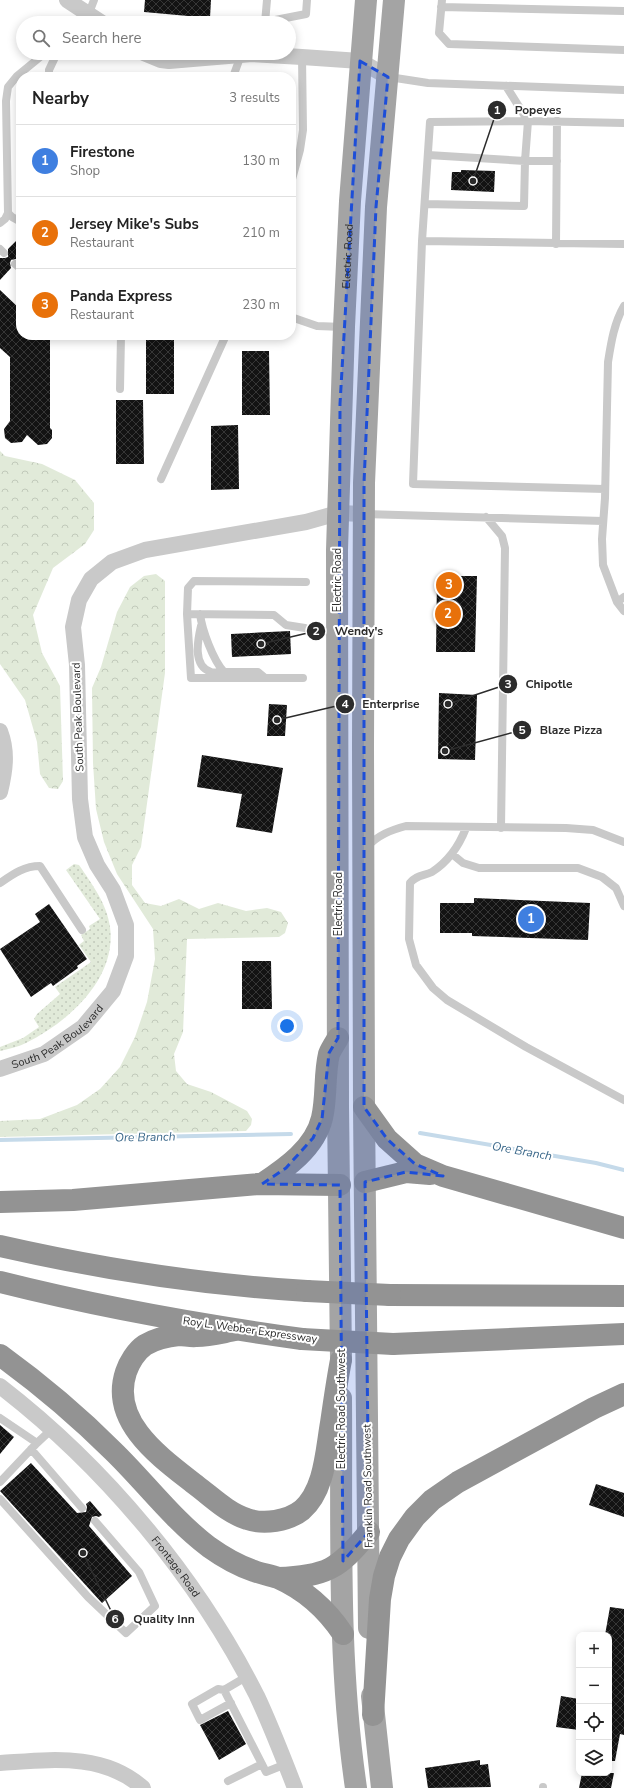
<!DOCTYPE html>
<meta charset="utf-8">
<style>
body{margin:0;font-family:"Nunito Sans",sans-serif;background:#f2f2f2;color:#222}
.controls{position:absolute;right:12px;bottom:12px;display:grid;overflow:hidden;border-radius:8px;box-shadow:0 2px 10px #0003}
.controls button{width:36px;height:36px;display:grid;place-items:center;padding:0;border:0;border-bottom:1px solid #e0e0e0;background:#fff;color:#222;font:20px sans-serif}
.you{position:absolute;left:287px;top:1026px;width:14px;height:14px;margin:-10px;border:3px solid #fff;border-radius:50%;background:#1a73e8;box-shadow:0 0 0 6px #1a73e833}
.badge{display:grid;place-items:center;width:26px;height:26px;border-radius:50%;background:#7c3aed;color:#fff;font-size:13px;font-weight:700}
.pin{position:absolute;translate:-50% -50%;border:2px solid #fff;box-shadow:0 1px 4px #0006}
.list{margin:0;padding:0;list-style:none}
h2{display:flex;justify-content:space-between;align-items:center;height:52px;margin:0;padding:0 16px;font-size:17px}
h2 small{font-size:13px;font-weight:400;color:#767676}
.list li{display:grid;grid-template-columns:26px 1fr auto;gap:12px;align-items:center;box-sizing:border-box;height:72px;padding:0 16px;border-top:1px solid #e0e0e0}
.list b{display:block;font-size:15px;white-space:nowrap}
.list p{margin:0;font-size:13px;white-space:nowrap;color:#767676}
.list em{font-size:13px;font-style:normal;color:#767676}
.icon{flex:none;width:22px;height:22px;fill:none;stroke:currentColor;stroke-width:2;stroke-linecap:round;stroke-linejoin:round}
.map{position:relative;flex:none;width:624px;height:1788px;overflow:hidden}
.search{position:absolute;background:#fff;box-shadow:0 2px 10px #0003;left:16px;top:16px;width:280px;height:44px;display:flex;align-items:center;gap:10px;box-sizing:border-box;padding:0 14px;border-radius:22px;color:#767676;font-size:15px}
.panel{position:absolute;background:#fff;box-shadow:0 2px 10px #0003;left:16px;top:72px;width:280px;height:268px;border-radius:16px}
.map>svg:first-child{display:block}
</style>
<div class="map">
<svg width="624" height="1788" viewBox="0 0 624 1788">
<defs>
<pattern id="green-dots" width="8" height="8" patternUnits="userSpaceOnUse"><rect width="8" height="8" fill="#e1ead9"/><path d="M2 2h.1M6 6h.1" fill="none" stroke="#c1c9ba" stroke-width="1.8" stroke-linecap="round"/></pattern>
<pattern id="forest-crowns" width="20" height="18" patternUnits="userSpaceOnUse"><rect width="20" height="18" fill="#e1ead9"/><path d="M2 6a3 3 0 1 1 6 0M12 15a3 3 0 1 1 6 0" fill="none" stroke="#c1c9ba"/></pattern>
<pattern id="building-cross-hatch" width="8" height="8" patternUnits="userSpaceOnUse"><rect width="8" height="8" fill="#131313"/><path d="M0 0l8 8M0 8l8-8" fill="none" stroke="#363636"/></pattern>
</defs>
<rect width="100%" height="100%" fill="#fff"/>
<path fill="url(#green-dots)" d="M74,864L79,865C92,884 107,904 110,927C117,979 68,1022 26,1043C18,1047 8,1049 0,1051V1047L23,1038L39,1027L34,1019L37,1014L60,994L55,987L91,962L79,945L84,941L81,935L90,929L89,926L100,919L66,870Z"/>
<path fill="url(#forest-crowns)" d="M0,451L5,456L42,464L75,480L94,503V530L85,544L53,568L33,615L42,653L60,686L63,781L58,789L49,788L40,774L37,742L25,700L0,664Z
M156,574L165,581V673L141,847L132,865V885L145,903L161,906L179,899L199,909L218,903L246,911L267,908L281,912L288,923L285,933L279,937L187,939L183,1032L174,1054L176,1071L187,1084L211,1092L247,1111L252,1119L251,1125L246,1131L0,1137V1121L40,1119L77,1105L100,1089L120,1067L135,1037L147,1002L155,959L153,929L117,874L104,842L96,809L93,763L92,688L101,667L117,612L130,587L144,576Z"/>
<g fill="none" stroke-linecap="round" stroke-linejoin="round">
<path stroke="#c5daea" stroke-width="4" d="M420,1133L596,1163L624,1170
M0,1140L291,1134"/>
</g>
<path fill="url(#building-cross-hatch)" d="M145,0H211L210,18L144,12Z
M461,170L495,171L494,192L451,190L452,172H461Z
M21,236V258L19,260L16,259L11,260L10,263L11,268L0,280V258H5L8,257V249Z
M0,290L21,310V335H50V428L52,430V438L47,444L38,445L27,435L22,442L11,443L5,438L4,429L10,421V357L0,348Z
M146,335H174V394H146Z
M242,351H269L270,415H242Z
M116,400H143L144,464H116Z
M238,425L239,489L211,490V426Z
M437,576H477L475,652H436Z
M290,631L291,654L232,657L231,634Z
M439,693L477,695L475,760L438,759Z
M269,704L287,705L285,736H267Z
M202,755L283,768L272,833L236,827L242,794L197,787Z
M474,898L590,903L588,940L472,936V933H440V903H474Z
M49,904L87,959L77,966L78,968L53,986L51,983L31,997L0,949L40,922L35,914Z
M242,961H271L272,1009H242Z
M0,1425L14,1437L0,1454Z
M31,1463L77,1513L86,1512L87,1507L86,1504L90,1501L102,1515L99,1517L96,1516L92,1517L89,1526L132,1576L102,1603L0,1491Z
M596,1484L624,1493V1517L589,1505Z
M610,1607L624,1609V1735L620,1734L615,1761H609V1635H605Z
M561,1696L579,1699V1730L556,1727Z
M228,1711L246,1744L219,1760L200,1725Z
M480,1760V1765L488,1764L491,1787L428,1788L425,1768Z
M582,1773H614L611,1788H579Z"/>
<g fill="none" stroke-linecap="round" stroke-linejoin="round">
<path stroke="#c9c9c9" stroke-width="8" d="M442,0L439,33L449,44L624,50
M441,7L624,11
M265,22L306,14L307,0
M80,23L89,13L94,0
M265,23L267,0
M49,77V70L57,53
M233,77L241,55
M389,77L428,83L624,90
M506,86L528,121L624,123
M291,183L300,150L303,130L302,57
M425,204L524,206L525,161L428,155
M21,222L12,217L8,213L6,101L8,87L17,76L45,53
M0,223L5,219L8,213
M422,241L430,122L528,121L525,161H557
M556,244L557,121
M0,249L4,253
M15,264L21,269
M624,306C614,323 611,343 608,362L605,498L602,539L603,565L617,602L624,611
M291,317L317,326L343,327
M120,389L121,335
M161,479L226,335
M605,489L413,484L422,241L624,244
M364,514L603,521
M486,517L502,536L505,548L501,828
M617,602L624,597
M187,614L188,588L194,581L306,582
M200,614C202,630 213,660 224,672H258L264,677
M201,626C198,639 192,666 211,672C213,673 218,672 220,672
M303,678H191L187,614L274,615L286,625L305,628
M466,828C459,846 449,861 432,872C424,876 416,875 410,883L409,939L416,965L433,988L447,1000L526,1047L624,1100
M367,847C378,835 391,830 406,826L566,828L593,830L624,842
M452,854L463,863L479,868H578L602,877L616,888L624,906
M0,883C13,874 24,866 40,866L82,930
M0,1418L37,1443
M31,1449L82,1508
M0,1482L37,1443L52,1429
M0,1499L88,1597L126,1633L155,1606L139,1572L95,1521
M246,1677L224,1690L266,1772L286,1764
M224,1690L218,1689L192,1704L200,1720L231,1703
M228,1781L262,1764
M543,1788V1787"/>
<g stroke="#c9c9c9" stroke-width="16">
<path d="M67,0L102,23"/>
<path d="M144,53L161,60L169,61L252,54L302,57L360,61L388,77"/>
<path d="M0,731C8,752 5,771 0,792"/>
<path id="s1" d="M0,1069L44,1054L83,1027L113,991L126,956V925L113,890L97,865L85,837L80,799L77,665L73,627L79,600L91,579L112,562L145,550L306,522L338,513L364,514"/>
<path id="s2" d="M0,1386C105,1467 197,1577 257,1696C271,1726 283,1757 295,1788"/>
<path d="M0,1763C49,1760 103,1752 143,1788"/>
</g>
<g stroke="#a4a4a4" stroke-width="22">
<path id="s3" d="M341,1359L338,1107L337,550L344,327L350,201L366,0"/>
<path d="M341,1398C342,1528 337,1659 356,1788"/>
<path d="M369,1628L364,1107L363,746L364,483L376,207L394,0"/>
<path d="M372,1696L382,1788"/>
</g>
<path stroke="#939393" stroke-width="22" d="M364,1107L387,1139L415,1164L443,1176L624,1228
M365,1182L406,1172L430,1174
M262,1184C286,1168 315,1148 322,1118C327,1097 324,1075 329,1054C331,1049 335,1043 338,1038
M0,1202L73,1200L258,1184L340,1185
M0,1246C101,1269 204,1285 307,1291
M0,1282C99,1307 200,1325 302,1339
M390,1295L624,1296
M236,1330C224,1332 210,1336 197,1336C191,1337 185,1335 179,1335C168,1336 155,1339 145,1345C136,1351 129,1363 126,1372C109,1423 163,1459 197,1486C213,1498 228,1513 247,1519C264,1525 288,1521 302,1510C325,1490 326,1451 331,1423C334,1402 337,1381 341,1360
M393,1344L624,1334
M0,1355C40,1384 78,1416 113,1451C145,1482 173,1520 209,1547C223,1557 239,1566 254,1571C262,1574 270,1575 278,1578C305,1590 327,1610 343,1634
M278,1578C326,1576 338,1570 369,1532
M373,1715L380,1599L384,1576L390,1557L399,1539L415,1517L432,1500L458,1482L594,1408L624,1394"/>
<path stroke="#939393" stroke-width="22" d="M307,1291L390,1295
M302,1339L393,1344"/>
</g>
<path fill="#1d4ed8" fill-opacity="0.2" stroke="#1d4ed8" stroke-width="3" stroke-dasharray="8 5" stroke-linejoin="round" d="M360,61L388,77L376,207L364,483V1107L387,1139L415,1164L443,1176L406,1172L365,1182L369,1532L343,1561L340,1185L262,1184L286,1168L313,1138L322,1119L329,1053L338,1038L340,404Z"/>
<g text-anchor="middle" dominant-baseline="central" stroke-width="4" stroke-linejoin="round" paint-order="stroke">
<g font-size="11" fill="#2c2c2c" stroke="#fff">
<text stroke="none"><textPath href="#s3" startOffset="1103">Electric Road</textPath></text>
<text transform="translate(337 580) rotate(-90)">Electric Road</text>
<text transform="translate(78 717) rotate(-92)">South Peak Boulevard</text>
<text transform="translate(338 904) rotate(-90)">Electric Road</text>
<text stroke="none"><textPath href="#s1" startOffset="67">South Peak Boulevard</textPath></text>
<text transform="translate(250 1330) rotate(8)">Roy L. Webber Expressway</text>
<text transform="translate(341 1409) rotate(-90)">Electric Road Southwest</text>
<text transform="translate(368 1486) rotate(-91)">Franklin Road Southwest</text>
<text stroke="none"><textPath href="#s2" startOffset="253">Frontage Road</textPath></text>
</g>
<g font-size="12" font-style="italic" fill="#3c698b" stroke="#fff">
<text transform="translate(145 1137) rotate(-1)">Ore Branch</text>
<text transform="translate(522 1151) rotate(10)">Ore Branch</text>
</g>
</g>
<path fill="none" stroke="#2c2c2c" stroke-width="1.5" d="M473 181L497 110M261 644L316 631M448 704L508 684M277 720L345 704M445 751L522 730M83 1553L115 1619"/>
<g fill="#2c2c2c" stroke="#fff" stroke-width="1.5">
<circle cx="473" cy="181" r="4"/>
<circle cx="261" cy="644" r="4"/>
<circle cx="448" cy="704" r="4"/>
<circle cx="277" cy="720" r="4"/>
<circle cx="445" cy="751" r="4"/>
<circle cx="83" cy="1553" r="4"/>
<circle cx="497" cy="110" r="10"/>
<circle cx="316" cy="631" r="10"/>
<circle cx="508" cy="684" r="10"/>
<circle cx="345" cy="704" r="10"/>
<circle cx="522" cy="730" r="10"/>
<circle cx="115" cy="1619" r="10"/>
</g>
<g font-size="12" text-anchor="middle" font-weight="bold" fill="#fff">
<text x="497" y="114">1</text>
<text x="316" y="635">2</text>
<text x="508" y="688">3</text>
<text x="345" y="708">4</text>
<text x="522" y="734">5</text>
<text x="115" y="1623">6</text>
</g>
<g font-size="12" text-anchor="middle" font-weight="bold" fill="#2c2c2c" stroke="#fff" stroke-width="4" stroke-linejoin="round" paint-order="stroke">
<text x="538" y="114">Popeyes</text>
<text x="359" y="635">Wendy's</text>
<text x="549" y="688">Chipotle</text>
<text x="391" y="708">Enterprise</text>
<text x="571" y="734">Blaze Pizza</text>
<text x="164" y="1623">Quality Inn</text>
</g>
</svg>
<div class="controls">
<button>+</button>
<button>−</button>
<button><svg class="icon" aria-label="locate" viewBox="0 0 24 24"><circle cx="12" cy="12" r="6"/><path d="M12 2v4M12 18v4M2 12h4M18 12h4"/></svg></button>
<button><svg class="icon" aria-label="layers" viewBox="0 0 24 24"><path d="M12 4l9 5-9 5-9-5zM3 14l9 5 9-5"/></svg></button>
</div>
<div class="you"></div>
<div class="pin badge" style="left:531px;top:919px;background:#3f7fe0">1</div>
<div class="pin badge" style="left:448px;top:614px;background:#e8710a">2</div>
<div class="pin badge" style="left:449px;top:585px;background:#e8710a">3</div>
<div class="search"><svg class="icon" aria-label="search" viewBox="0 0 24 24"><circle cx="10" cy="10" r="6"/><path d="M15 15l6 6"/></svg>Search here</div>
<section class="panel">
<h2>Nearby<small>3 results</small></h2>
<ul class="list">
<li><span class="badge" style="background:#3f7fe0">1</span><div><b>Firestone</b><p>Shop</p></div><em>130 m</em></li>
<li><span class="badge" style="background:#e8710a">2</span><div><b>Jersey Mike's Subs</b><p>Restaurant</p></div><em>210 m</em></li>
<li><span class="badge" style="background:#e8710a">3</span><div><b>Panda Express</b><p>Restaurant</p></div><em>230 m</em></li>
</ul>
</section>
</div>
